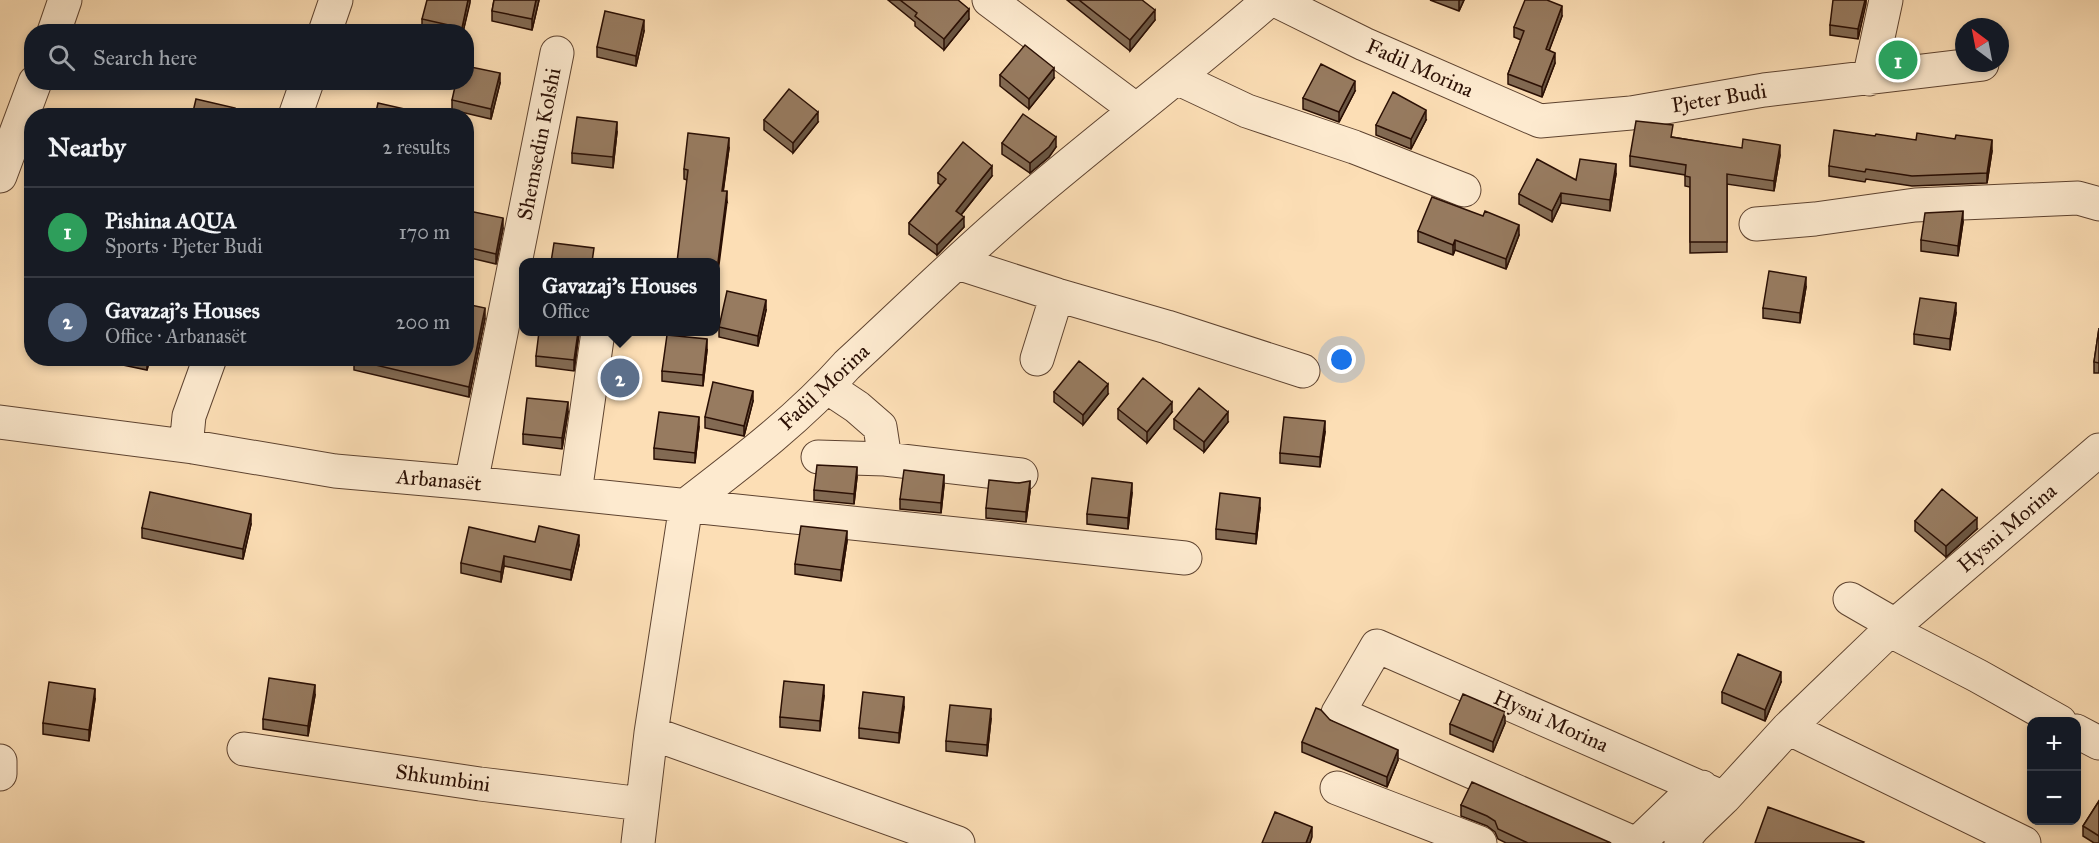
<!DOCTYPE html>
<meta charset="utf-8">
<style>
body{margin:0;font-family:"IM FELL Great Primer",serif;background:#242831;color:#f1f3f6}
.controls{position:absolute;right:18px;bottom:18px;display:grid;overflow:hidden;border-radius:12px;box-shadow:0 3px 9px #0003}
.controls button{width:54px;height:54px;display:grid;place-items:center;padding:0;border:0;border-bottom:2px solid #363941;background:#171b24;color:#f1f3f6;font:30px sans-serif}
.compass{position:absolute;left:1955px;top:18px;width:54px;height:54px;border-radius:50%;background:#171b24;box-shadow:0 3px 9px #0003;rotate:328deg}
.you{position:absolute;left:1342px;top:360px;width:21px;height:21px;margin:-15px;border:4px solid #fff;border-radius:50%;background:#1a73e8;box-shadow:0 0 0 9px #1a73e833}
.badge{display:grid;place-items:center;width:39px;height:39px;border-radius:50%;background:#db2777;color:#fff;font-size:20px;font-weight:700}
.pin{position:absolute;translate:-50% -50%;border:3px solid #fff;box-shadow:0 2px 6px #0006}
.popup{position:absolute;left:519px;top:258px;width:201px;height:78px;box-sizing:border-box;display:grid;place-content:center;border-radius:12px;background:#171b24;filter:drop-shadow(0 2px 4px #0005);font-size:20px;white-space:nowrap;color:#9ea1a6}
.popup b{font-size:22px;color:#f1f3f6}
.popup::after{content:'';position:absolute;left:50%;top:100%;margin-left:-12px;border:12px solid transparent;border-top-color:#171b24}
.list{margin:0;padding:0;list-style:none}
h2{display:flex;justify-content:space-between;align-items:center;height:78px;margin:0;padding:0 24px;font-size:26px}
h2 small{font-size:20px;font-weight:400;color:#9ea1a6}
.list li{display:grid;grid-template-columns:39px 1fr auto;gap:18px;align-items:center;box-sizing:border-box;height:90px;padding:0 24px;border-top:2px solid #363941}
.list b{display:block;font-size:22px;white-space:nowrap}
.list p{margin:0;font-size:20px;white-space:nowrap;color:#9ea1a6}
.list em{font-size:20px;font-style:normal;color:#9ea1a6}
.icon{flex:none;width:33px;height:33px;fill:none;stroke:currentColor;stroke-width:2;stroke-linecap:round;stroke-linejoin:round}
.map{position:relative;flex:none;width:2099px;height:843px;overflow:hidden}
.search{position:absolute;background:#171b24;box-shadow:0 3px 9px #0003;left:24px;top:24px;width:450px;height:66px;display:flex;align-items:center;gap:15px;box-sizing:border-box;padding:0 21px;border-radius:24px;color:#9ea1a6;font-size:22px}
.panel{position:absolute;background:#171b24;box-shadow:0 3px 9px #0003;left:24px;top:108px;width:450px;height:258px;border-radius:24px}
.map>svg:first-child{display:block}
</style>
<div class="map">
<svg width="2099" height="843" viewBox="0 0 2099 843">
<rect width="100%" height="100%" fill="#fcdeb5"/>
<filter id="stains"><feTurbulence type="fractalNoise" baseFrequency=".00333" numOctaves="4"/><feColorMatrix values="0 0 0 0 .2 0 0 0 0 .09 0 0 0 0 .02 0 0 0 .5 -.17"/></filter>
<radialGradient id="worn" r=".72"><stop offset=".6" stop-color="#630" stop-opacity="0"/><stop offset="1" stop-color="#630" stop-opacity=".3"/></radialGradient>
<g fill="none" stroke-linecap="round" stroke-linejoin="round">
<g stroke="#5e4330" stroke-width="35">
<path id="minor" d="M989,0L1135,109
M1275,0L1364,44L1540,121L1631,113L1764,90L1982,64
M54,32L65,0
M325,32L336,0
M1177,78L1247,111L1354,147L1464,190
M1869,79L1886,0
M295,116L307,82
M0,176L35,82
M1756,224L1815,219L1915,205L2078,198L2099,204
M958,263L1057,295L1167,327L1303,371
M1037,359L1057,295
M827,387L857,407L880,427L885,459
M0,422L193,447L335,471L471,483L1185,558
M193,447L187,437L189,416L210,358
M818,457L885,459L1021,475
M471,483L557,53
M575,493L598,332
M686,505C742,462 800,418 847,365C907,310 965,252 1028,199C1107,132 1190,69 1269,0
M1850,599L1895,625
M1889,630L1978,676L2060,722
M1788,728L2024,843
M2076,731L2099,743
M651,733L958,843
M244,749L480,784L642,804
M0,761V774
M1337,788L1480,843
M638,843L651,733L686,505
M1634,843L1338,713L1377,646L1724,798
M1638,843L1687,796L1702,787
M1681,843L1693,828L1724,798L1788,728L1895,625L2099,450"/>
</g>
<use href="#minor" stroke="#fdeacf" stroke-width="33"/>
</g>
<path fill="#826a53" stroke="#2a0f04" stroke-width="1.5" d="M470,0L463,32H433L422,29V19Z
M494,0H539L532,30L492,21V11Z
M888,0H958L969,19L944,50L915,26V22Z
M1067,0H1142L1155,20L1130,51Z
M1430,0H1464L1459,11Z
M1866,0L1858,39L1830,35V25Z
M1562,16L1549,50L1555,63L1542,97L1508,84V74L1521,40L1514,37V27Z
M644,31L636,66L597,57V47Z
M1000,75L1054,78L1029,109L1000,86Z
M500,83L491,119L452,110V100Z
M1355,91L1339,122L1303,109V98Z
M764,120L818,122L793,153L764,130Z
M1426,120L1411,149L1376,135V125Z
M617,132L613,168L572,163V153Z
M1875,136L1992,151L1987,183L1912,186L1866,179L1865,182L1829,176V166Z
M1672,137L1780,155L1774,191L1727,184V252L1690,253V187L1685,186V175L1630,166V156Z
M1002,143L1056,147L1049,157L1030,173L1002,154Z
M729,148L723,191L727,202L687,180L684,179V169Z
M938,173L992,176L961,215L964,227L937,255L909,234V223L941,185L938,183Z
M1616,174L1610,211L1561,203L1552,222L1519,204V194L1576,180Z
M466,222L503,228L496,264L466,257Z
M1963,222L1958,256L1921,251V240Z
M1418,231L1519,235L1506,269L1455,250L1453,255L1418,242Z
M1806,287L1800,323L1763,318V308Z
M766,310L758,346L719,337V327Z
M1956,313L1950,350L1914,344V334Z
M485,318L469,397L354,370V358H466Z
M2099,328V373H2094V362Z
M579,332L574,371L536,366V356Z
M707,350L703,386L662,381V371Z
M108,358H150L147,370L108,362Z
M1054,392L1108,394L1083,425L1054,402Z
M753,401L744,436L705,428V417Z
M1118,409L1172,412L1147,443L1118,419Z
M568,412L562,449L523,444V434Z
M1174,419L1228,422L1204,452L1174,429Z
M699,427L695,463L654,459V448Z
M1325,432L1320,467L1280,463V453Z
M857,477L854,504L814,500V490Z
M1019,483L1030,491L1026,522L986,518V508Z
M944,485L941,513L900,509V499Z
M1132,493L1128,529L1087,524V514Z
M1260,508L1256,544L1216,539V529Z
M1915,521L1977,529L1946,557L1915,531Z
M251,524L243,559L142,538V528Z
M847,541L841,581L795,574V564Z
M535,542L579,545L571,580L504,566L501,582L461,573V563Z
M1781,682L1765,721L1722,703V692Z
M315,695L308,736L263,729V719Z
M824,696L820,731L780,727V717Z
M95,699L89,741L43,734V723Z
M904,707L899,743L859,738V728Z
M991,719L987,756L946,751V741Z
M1330,720L1398,760L1387,787L1302,752V742Z
M1505,723L1493,752L1450,734V724Z
M2099,801V843H2094L2083,836V826Z
M1461,805L1611,843H1506L1498,839L1495,832L1487,826L1461,816Z"/>
<path fill="#6a5643" stroke="#2a0f04" stroke-width="1.5" d="M468,0H470V3L463,32H462V28Z
M536,0H539L532,30V19Z
M1460,0H1464L1459,11V1Z
M1865,0H1866V4L1858,39V29Z
M1562,6V16L1546,59V49Z
M969,9V19L944,50V39Z
M1155,10V20L1130,51V40Z
M644,20V31L636,66V56Z
M1555,53V63L1542,97V87Z
M1054,68V78L1029,109V99Z
M500,73V83L491,119V109Z
M1355,81V91L1339,122V112Z
M1426,110V120L1411,149V139Z
M818,112V122L793,153V143Z
M617,122V132L613,168V157Z
M1056,137V147L1049,157L1030,173V163Z
M729,138V148L722,201V191Z
M1992,140V151L1987,183V173Z
M1780,145V155L1774,191V181Z
M1616,164V174L1610,211V200Z
M992,166V176L956,221V211Z
M727,191V202L716,288V278Z
M1561,193V203L1552,222V211Z
M1963,211V222L1958,256V246Z
M964,217V227L937,255V245Z
M503,218V228L496,264V254Z
M1519,225V235L1506,269V259Z
M1455,240V250L1453,255V245Z
M1806,277V287L1800,323V313Z
M766,300V310L758,346V336Z
M1956,303V313L1950,350V339Z
M485,308V318L469,397V387Z
M578,332H579V334L574,371V360Z
M707,339V350L703,386V375Z
M147,358H150L147,370Z
M1108,384V394L1083,425V415Z
M753,391V401L744,436V426Z
M568,402V412L562,449V438Z
M1172,402V412L1147,443V432Z
M1228,412V422L1204,452V442Z
M699,417V427L695,463V453Z
M1325,421V432L1320,467V457Z
M857,467V477L854,504V494Z
M944,475V485L941,513V503Z
M1030,481V491L1026,522V512Z
M1132,483V493L1128,529V518Z
M1260,498V508L1256,544V534Z
M251,514V524L243,559V549Z
M1977,518V529L1946,557V546Z
M847,531V541L841,581V570Z
M579,535V545L571,580V570Z
M504,556V566L501,582V572Z
M1781,672V682L1765,721V710Z
M315,685V695L308,736V726Z
M824,685V696L820,731V721Z
M95,689V699L89,741V730Z
M904,697V707L899,743V733Z
M991,709V719L987,756V745Z
M1505,712V723L1493,752V742Z
M1398,750V760L1387,787V777Z
M1312,827V837L1310,843H1306Z"/>
<path fill="#977b60" stroke="#2a0f04" stroke-width="1.5" d="M427,0H468L462,28L422,19Z
M494,0H536L532,19L492,11Z
M900,0H958L969,9L944,39L915,16L917,13Z
M1079,0H1142L1155,10L1130,40Z
M1525,0H1547L1562,6L1546,49L1555,53L1542,87L1508,74L1524,31L1514,27Z
M1833,0H1865L1858,29L1830,25Z
M605,11L644,20L636,56L597,47Z
M1025,45L1054,68L1029,99L1000,75Z
M1321,64L1355,81L1339,112L1303,98Z
M466,66L500,73L491,109L452,100L456,82H466Z
M789,89L818,112L793,143L764,120Z
M1393,92L1426,110L1411,139L1376,125Z
M196,99L235,108L233,116H192Z
M378,103L418,112L417,116H375Z
M1023,114L1056,137L1049,147L1030,163L1002,143Z
M577,117L617,122L613,157L572,153Z
M1636,121L1673,125L1671,137L1742,148L1743,139L1780,145L1774,181L1727,174V242H1690V177L1685,176L1686,165L1630,156Z
M1834,130L1875,136L1876,134L1916,140L1917,133L1955,139L1956,135L1992,140L1987,173L1912,176L1866,169L1865,172L1829,166Z
M688,133L729,138L722,191H727L716,278V262H677L688,170L684,169Z
M963,142L992,166L956,211L964,217L937,245L909,223L946,179L938,173Z
M1537,159L1576,180L1580,159L1616,164L1610,200L1561,193L1552,211L1519,194Z
M1432,197L1483,216L1485,211L1519,225L1506,259L1455,240L1453,245L1418,231Z
M469,211L503,218L496,254L466,247V222Z
M1963,211L1958,246L1921,240L1925,213Z
M554,243L594,248L592,262H551Z
M1769,271L1806,277L1800,313L1763,308Z
M727,291L766,300L758,336L719,327Z
M1920,298L1956,303L1950,339L1914,334Z
M466,304L485,308L469,387L354,360V358H466Z
M2099,328V363L2094,362Z
M539,332H578L574,360L536,356Z
M667,335L707,339L703,375L662,371Z
M1079,361L1108,384L1083,415L1054,392Z
M1143,378L1172,402L1147,432L1118,409Z
M713,382L753,391L744,426L705,417Z
M1199,388L1228,412L1204,442L1174,419Z
M527,398L568,402L562,438L523,434Z
M659,412L699,417L695,453L654,448Z
M1284,417L1325,421L1320,457L1280,453Z
M817,465L857,467L854,494L814,490Z
M904,470L944,475L941,503L900,499Z
M1092,478L1132,483L1128,518L1087,514Z
M989,480L1019,483L1030,481L1026,512L986,508Z
M1942,489L1977,518L1946,546L1915,521Z
M150,492L251,514L243,549L142,528Z
M1220,493L1260,498L1256,534L1216,529Z
M539,526L579,535L571,570L504,556L501,572L461,563L469,527L535,542Z
M801,526L847,531L841,570L795,564Z
M1738,654L1781,672L1765,710L1722,692Z
M269,678L315,685L308,726L263,719Z
M784,681L824,685L820,721L780,717Z
M49,682L95,689L89,730L43,723Z
M863,692L904,697L899,733L859,728Z
M1463,694L1505,712L1493,742L1450,724Z
M950,705L991,709L987,745L946,741Z
M1316,708L1321,710L1330,720L1398,750L1387,777L1302,742Z
M1472,782L1611,843H1528L1498,829L1495,821L1487,816L1461,805Z
M2099,801V836L2083,826Z
M1768,807L1864,842L1863,843H1755Z
M1275,812L1312,827L1306,843H1262Z"/>
<g text-anchor="middle" dominant-baseline="central" stroke-width="4.5" stroke-linejoin="round" paint-order="stroke">
<g font-size="21" fill="#2a0f04" stroke="#fdeacf">
<text transform="translate(1420 68) rotate(24)">Fadil Morina</text>
<text transform="translate(1719 98) rotate(-9)">Pjeter Budi</text>
<text transform="translate(539 144) rotate(-79)">Shemsedin Kolshi</text>
<text transform="translate(824 387) rotate(-43)">Fadil Morina</text>
<text transform="translate(439 480) rotate(5)">Arbanasët</text>
<text transform="translate(2007 528) rotate(-41)">Hysni Morina</text>
<text transform="translate(1551 721) rotate(24)">Hysni Morina</text>
<text transform="translate(443 778) rotate(8)">Shkumbini</text>
</g>
</g>
<rect width="100%" height="100%" filter="url(#stains)"/>
<rect width="100%" height="100%" fill="url(#worn)"/>
</svg>
<div class="controls">
<button>+</button>
<button>−</button>
</div>
<svg class="compass" viewBox="-18 -18 36 36"><path d="M0-13l5 13h-10z" fill="#e53935"/><path d="M0 13l5-13h-10z" fill="#9ea1a6"/></svg>
<div class="you"></div>
<div class="pin badge" style="left:1898px;top:60px;background:#2e9e5b">1</div>
<div class="pin badge" style="left:620px;top:378px;background:#5c6f8a">2</div>
<div class="popup"><b>Gavazaj's Houses</b>Office</div>
<div class="search"><svg class="icon" aria-label="search" viewBox="0 0 24 24"><circle cx="10" cy="10" r="6"/><path d="M15 15l6 6"/></svg>Search here</div>
<section class="panel">
<h2>Nearby<small>2 results</small></h2>
<ul class="list">
<li><span class="badge" style="background:#2e9e5b">1</span><div><b>Pishina AQUA</b><p>Sports · Pjeter Budi</p></div><em>170 m</em></li>
<li><span class="badge" style="background:#5c6f8a">2</span><div><b>Gavazaj's Houses</b><p>Office · Arbanasët</p></div><em>200 m</em></li>
</ul>
</section>
</div>
